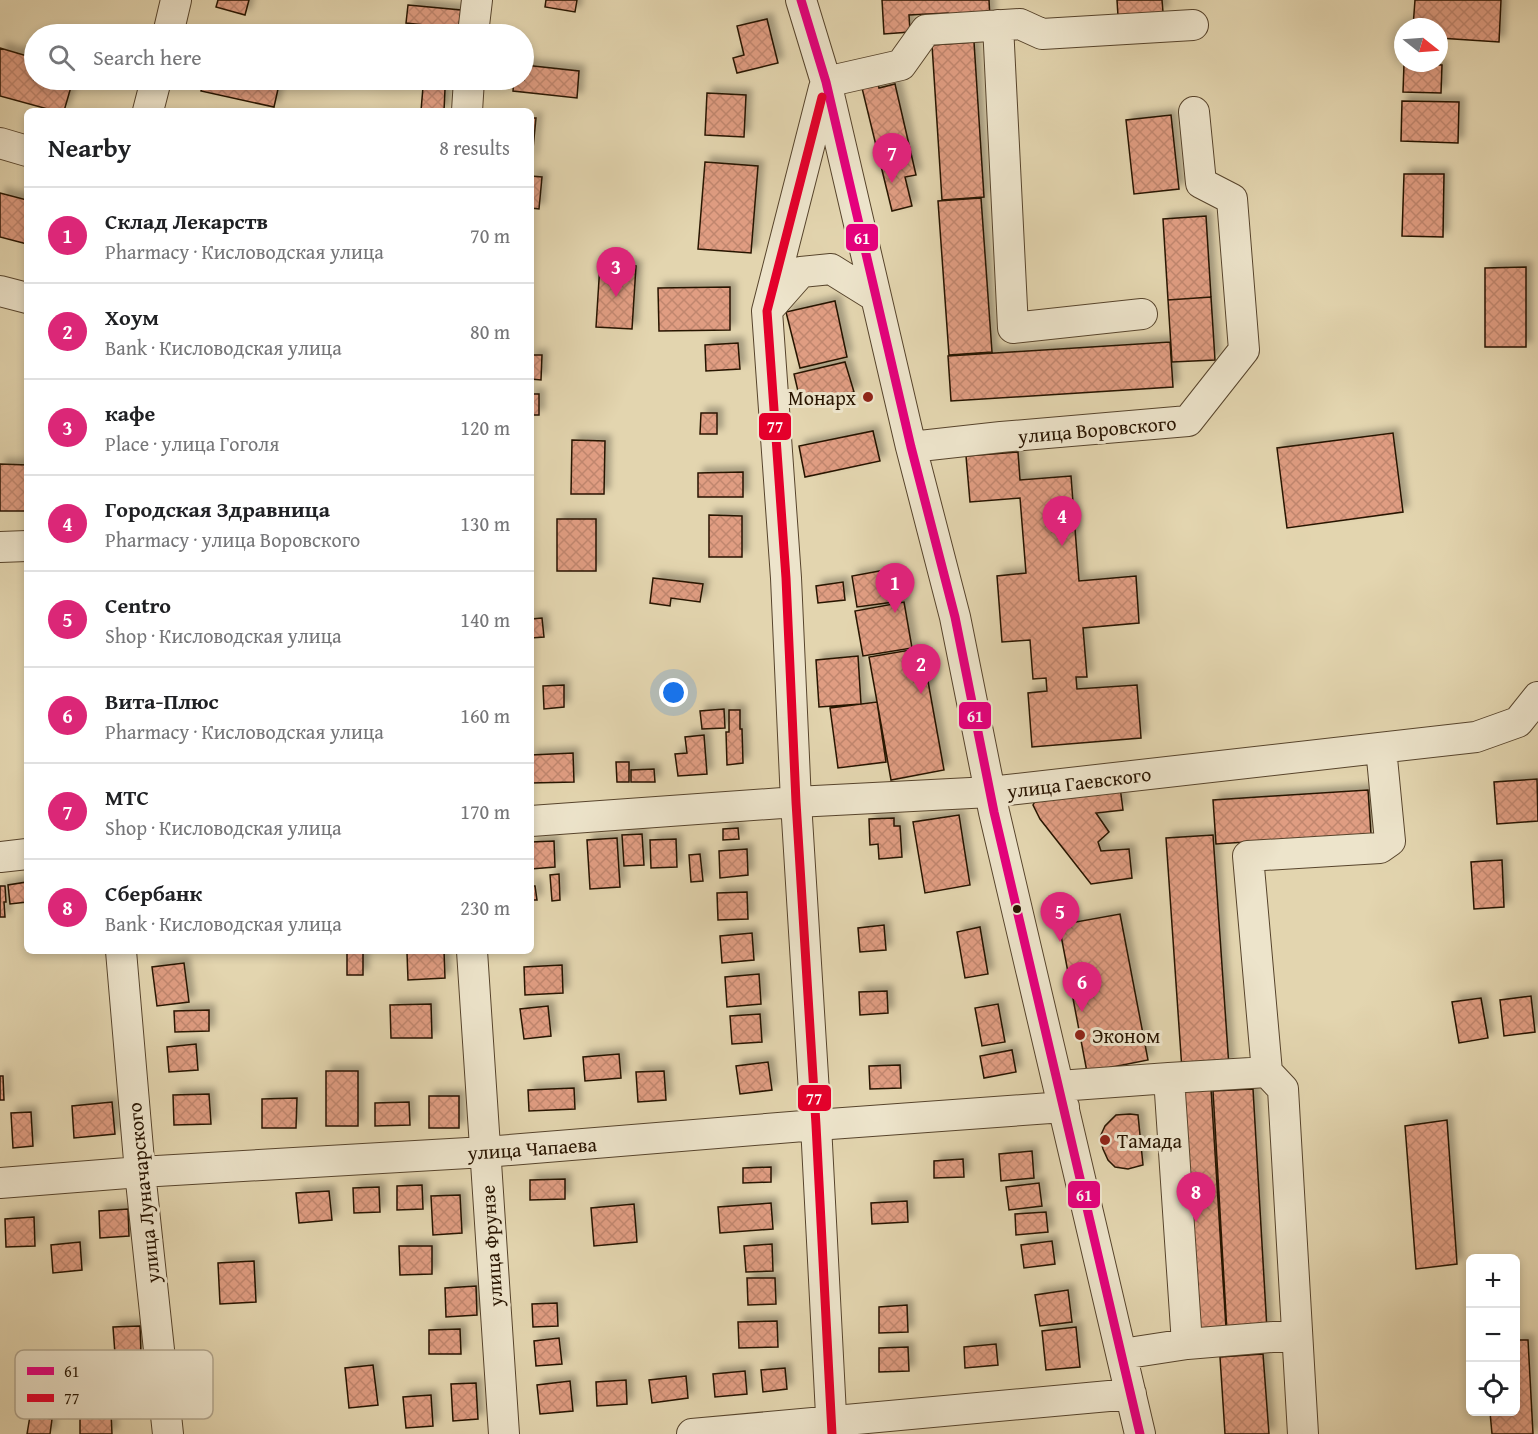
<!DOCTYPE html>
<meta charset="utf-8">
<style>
body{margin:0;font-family:"Gentium Book Plus",serif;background:#f2f2f2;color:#202124}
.controls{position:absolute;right:18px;bottom:18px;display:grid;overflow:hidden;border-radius:9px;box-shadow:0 3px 9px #0003}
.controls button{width:54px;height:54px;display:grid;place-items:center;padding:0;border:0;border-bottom:2px solid #e0e0e0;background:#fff;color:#202124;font:30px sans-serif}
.compass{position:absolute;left:1394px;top:18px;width:54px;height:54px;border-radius:50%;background:#fff;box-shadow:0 3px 9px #0003;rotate:107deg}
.you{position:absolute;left:674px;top:693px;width:21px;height:21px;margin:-15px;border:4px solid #fff;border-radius:50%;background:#1a73e8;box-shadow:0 0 0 9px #1a73e833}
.badge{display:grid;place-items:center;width:39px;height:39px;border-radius:50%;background:#db2777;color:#fff;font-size:20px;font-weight:700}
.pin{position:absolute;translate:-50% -50px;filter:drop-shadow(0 2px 3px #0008)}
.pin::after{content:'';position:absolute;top:32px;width:21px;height:18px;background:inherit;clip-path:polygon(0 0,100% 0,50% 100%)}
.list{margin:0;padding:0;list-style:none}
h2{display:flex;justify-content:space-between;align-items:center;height:78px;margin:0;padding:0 24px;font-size:26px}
h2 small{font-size:20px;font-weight:400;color:#757577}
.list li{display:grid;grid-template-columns:39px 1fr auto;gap:18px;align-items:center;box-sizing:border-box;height:96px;padding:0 24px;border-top:2px solid #e0e0e0}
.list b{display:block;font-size:22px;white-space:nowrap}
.list p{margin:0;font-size:20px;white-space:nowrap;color:#757577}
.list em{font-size:20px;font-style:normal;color:#757577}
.icon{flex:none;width:33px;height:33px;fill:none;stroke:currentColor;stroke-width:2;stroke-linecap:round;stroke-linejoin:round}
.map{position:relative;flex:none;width:1538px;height:1434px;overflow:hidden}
.search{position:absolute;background:#fff;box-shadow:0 3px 9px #0003;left:24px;top:24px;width:510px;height:66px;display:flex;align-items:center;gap:15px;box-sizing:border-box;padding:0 21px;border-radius:33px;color:#757577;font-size:22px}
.panel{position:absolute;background:#fff;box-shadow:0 3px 9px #0003;left:24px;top:108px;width:510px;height:846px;border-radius:9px}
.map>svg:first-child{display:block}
</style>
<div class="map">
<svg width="1538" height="1434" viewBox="0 0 1538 1434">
<defs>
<pattern id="building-cross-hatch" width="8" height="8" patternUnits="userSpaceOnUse" patternTransform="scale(1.5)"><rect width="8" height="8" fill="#e09d82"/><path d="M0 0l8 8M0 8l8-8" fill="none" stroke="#c0866e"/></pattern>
<filter id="shadow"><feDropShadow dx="5.5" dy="-5.5" stdDeviation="3" flood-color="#0004"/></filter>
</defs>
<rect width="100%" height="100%" fill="#e3d5af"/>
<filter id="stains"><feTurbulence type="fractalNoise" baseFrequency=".00333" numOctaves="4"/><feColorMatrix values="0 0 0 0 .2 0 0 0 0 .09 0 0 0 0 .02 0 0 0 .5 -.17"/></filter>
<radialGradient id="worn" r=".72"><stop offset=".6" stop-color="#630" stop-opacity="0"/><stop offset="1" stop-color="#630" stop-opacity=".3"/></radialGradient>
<path fill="url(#building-cross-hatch)" stroke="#281400" stroke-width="1.5" filter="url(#shadow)" d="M218,0H249L245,15L216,7Z
M546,0H577L575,12L545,7Z
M882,0H989L990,19L949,22L948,13L909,15L910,32L884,34Z
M1117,0H1162L1163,12L1118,16Z
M1415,0H1501L1499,42L1439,38V27H1413Z
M408,5L461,10L458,34H432L433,26L406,23Z
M767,19L778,63L737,73L733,58L744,55L737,26Z
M974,42L984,197L942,200L932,45Z
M0,48L34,58V80H73L64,111H55L0,96Z
M1404,64L1442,65L1441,93L1403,92Z
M524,65L579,71L577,98L513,91L514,80H524Z
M204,80H280L274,107L201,91Z
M878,84L879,88L895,84L916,175L905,177L912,206L892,211L862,88Z
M423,87L445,89L444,111H421Z
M707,93L746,95L744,137L705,135Z
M1402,101L1459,102L1458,143L1401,141Z
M1171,115L1179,189L1134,194L1126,120Z
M531,118H536L532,159H531Z
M705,162L758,166L751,253L698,249Z
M1404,174H1444L1443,237L1402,236Z
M531,176L542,177L539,209L531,208Z
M0,193L27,200V244L0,237Z
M981,198L992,352L949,355L938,201Z
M1206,216L1211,297L1168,300L1163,219Z
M600,264L636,266L632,329L596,327Z
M1526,267V347H1485V268Z
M730,287V330L659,331L658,288Z
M1211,297L1215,360L1172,362L1168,300Z
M835,301L847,357L800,368L786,312Z
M1170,342L1173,387L951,401L948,356Z
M738,343L740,369L706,371L705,345Z
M531,355H542L541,380L531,379Z
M845,362L854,392L801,404L794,374Z
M531,394H539V415H531Z
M701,413H717V434H700Z
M873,431L880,461L805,477L799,446Z
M1393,433L1403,512L1287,528L1277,448Z
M572,440L605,441L604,494H571Z
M1018,452L1020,480L1071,476L1079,581L1136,576L1139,623L1083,628L1087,677H1076L1077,689L1137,685L1141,738L1032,747L1028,693L1047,691L1046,678L1033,679L1030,640L1002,642L997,576L1026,573L1020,498L970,502L966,456Z
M0,464L27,465V511H0Z
M743,472V497H698V473Z
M709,515L742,516V557H709Z
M557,519H596V571H557Z
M896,568L901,601L857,607L852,576Z
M653,578L703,584L700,602L671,598L670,606L650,603Z
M843,582L845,600L818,603L816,586Z
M904,602L912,648L863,656L855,611Z
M542,618L544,637L531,638V619Z
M922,648L944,770L891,780L869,657Z
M858,656L861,704L819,707L816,660Z
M564,685V707L544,709L543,686Z
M877,702L886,762L838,768L830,708Z
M724,709L725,728L702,729L700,711Z
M729,710H740V729H742L743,763L727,765L726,732H729Z
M704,735L707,774L678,776L675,754L687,753L685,737Z
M573,753L574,782L531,783V755Z
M616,762H629V782H617Z
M654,769L655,782H631V770Z
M1537,779L1538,821L1497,824L1494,782Z
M1120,787L1123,810L1096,813L1109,832L1098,842L1101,851L1129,849L1132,878L1091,884L1040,819L1033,805L1037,798Z
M1368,790L1371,834L1216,844L1213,800Z
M959,815L970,885L925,893L913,822Z
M894,818V826H900L902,857L879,859L878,844L870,845L869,819Z
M738,828L739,839L723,840V829Z
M642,834L644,865L624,866L622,835Z
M1213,835L1229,1067L1182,1070L1166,838Z
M617,838L620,887L590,889L587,840Z
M676,839L677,867L651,868L650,840Z
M554,841L555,867L531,869V842Z
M747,849L748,875L720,878L719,851Z
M700,854L703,881L691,882L689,855Z
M1502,860L1504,907L1474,909L1471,862Z
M559,874L560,900L552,901L550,875Z
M27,882V902L10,904L8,885Z
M0,886H5L6,902H4L5,917H0Z
M531,886H535L537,900H531Z
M747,892L748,919L718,920L717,893Z
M1120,914L1148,1060L1087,1072L1059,925Z
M884,925L886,950L860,952L858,928Z
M980,927L988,974L965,978L957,932Z
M752,933L754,960L722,963L720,936Z
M347,951H363V975H347Z
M444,951L445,978L408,980L407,953Z
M184,963L189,1002L157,1006L152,967Z
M562,965L563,993L525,995L524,967Z
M759,974L761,1004L727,1007L725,977Z
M887,991L888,1013L860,1015L859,992Z
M1531,996L1535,1032L1504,1036L1500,1000Z
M1481,998L1488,1038L1459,1043L1452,1002Z
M431,1004L432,1038H391L390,1005Z
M998,1004L1005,1042L982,1046L975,1008Z
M548,1006L551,1036L524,1039L520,1009Z
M209,1010V1031L175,1032L174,1011Z
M760,1014L762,1042L732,1044L730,1016Z
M196,1044L198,1070L169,1072L167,1047Z
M1012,1050L1016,1072L984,1078L980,1056Z
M619,1054L621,1078L585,1081L583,1057Z
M768,1062L772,1090L740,1094L736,1066Z
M900,1065L901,1088L870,1089L869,1066Z
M326,1071H358V1126H326Z
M664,1071L666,1100L638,1102L636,1072Z
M0,1076H3L4,1100H0Z
M574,1088L575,1109L529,1111L528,1090Z
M1211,1089L1226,1328L1198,1330L1183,1091Z
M1253,1089L1267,1330L1227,1332L1213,1091Z
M209,1094L211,1124L174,1125L173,1095Z
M429,1096H459V1128H429Z
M297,1098L296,1128H262V1099Z
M112,1102L115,1134L74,1138L72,1106Z
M409,1102L410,1125L375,1126V1103Z
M31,1112L33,1146L13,1148L11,1113Z
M1130,1114L1138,1115L1143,1165L1128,1169L1115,1167L1108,1160L1103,1149L1100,1137L1105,1126L1116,1115Z
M1447,1120L1457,1264L1416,1269L1405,1126Z
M1032,1151L1034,1178L1001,1181L999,1154Z
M963,1159L964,1177L934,1178V1161Z
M771,1167V1182L743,1183V1168Z
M565,1179V1199L530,1200V1180Z
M1039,1183L1042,1206L1009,1210L1006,1187Z
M422,1185L423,1209L397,1210V1186Z
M379,1187L380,1212L354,1213L353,1188Z
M329,1191L332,1220L299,1223L296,1193Z
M460,1195L462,1233L433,1235L431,1196Z
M907,1201L908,1222L872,1224L871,1203Z
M771,1203L773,1229L720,1233L718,1207Z
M634,1204L637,1242L594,1246L591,1208Z
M128,1209L129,1236L100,1238L99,1211Z
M1046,1212L1048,1232L1016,1235L1015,1214Z
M34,1217L35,1246L6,1247L5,1219Z
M1052,1241L1055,1264L1024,1268L1021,1245Z
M80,1242L82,1270L53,1273L51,1245Z
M772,1244L773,1271L746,1272L744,1246Z
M399,1246H432V1274L400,1275Z
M254,1261L256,1302L220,1304L218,1263Z
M747,1278H775L776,1304L748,1305Z
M476,1286L477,1315L446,1317L445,1288Z
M1068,1290L1072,1322L1040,1326L1035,1295Z
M557,1303L558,1326L533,1327L532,1304Z
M907,1305L908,1332L879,1333V1307Z
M777,1321L778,1347L739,1348L738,1322Z
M140,1326L141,1354H115L113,1327Z
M1076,1327L1080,1367L1046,1370L1042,1331Z
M460,1329L461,1354H429V1330Z
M559,1338L562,1364L536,1366L534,1341Z
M1516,1340H1528L1533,1434H1492L1490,1412H1516Z
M996,1344L998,1365L965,1368L964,1347Z
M908,1347L909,1371L879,1372V1348Z
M1263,1354L1269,1434H1225L1220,1357Z
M373,1365L378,1405L349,1408L345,1368Z
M785,1368L787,1389L763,1392L761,1370Z
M745,1371L747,1394L715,1397L713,1374Z
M686,1376L688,1398L652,1403L649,1380Z
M626,1380L627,1404L597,1406L596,1382Z
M570,1381L573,1411L540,1414L537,1385Z
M476,1383L478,1419L453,1421L451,1384Z
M431,1395L433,1426L406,1428L403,1397Z
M111,1413L112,1434H80V1415Z
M30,1416L52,1419L50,1434H27Z"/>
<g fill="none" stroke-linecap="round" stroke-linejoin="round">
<g stroke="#57442c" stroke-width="32">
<path id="minor" d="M801,0L826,82L911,447L955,617L994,812L1140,1434
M998,25L1013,328L1142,314
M168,34L176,0
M473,34L477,0
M826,82L901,65L926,30L1020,24L1042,34L1193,25
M824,88L767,311L786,578L796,802L816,1125L832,1434
M148,111L156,80
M467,111L469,80
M0,143L27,151
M0,291L27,298
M771,306L801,272L831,269L876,297
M911,447L1001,437L1188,421L1244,350L1232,199L1201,183L1194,112
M0,547L27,546
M531,821L796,802L990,792L1476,737L1518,722L1538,697
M0,857L27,854
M121,951L140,1172L168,1434
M472,951L504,1434
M1169,1078L1187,1344
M1059,1086L1169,1078L1267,1072
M0,1183L140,1172L485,1152L816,1125L1064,1107
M1122,1354L1187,1344L1297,1335
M692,1434L1131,1394
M1303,1434L1283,1089L1267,1072L1248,856L1380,848L1390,841L1381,748"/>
</g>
<use href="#minor" stroke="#ede4cb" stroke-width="30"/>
<g stroke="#ede4cb" stroke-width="14">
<path id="bus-1" d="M801,0L826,82L911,447L955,617L994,812L1140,1434"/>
</g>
<g stroke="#ede4cb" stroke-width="14">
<path id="bus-2" d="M822,97L767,311L786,578L796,802L816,1125L832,1434"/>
</g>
<use href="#bus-1" stroke="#e5007d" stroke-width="9"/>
<use href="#bus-2" stroke="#e4002b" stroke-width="9"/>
</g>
<g fill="#8f2418" stroke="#ede4cb" stroke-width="2">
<circle cx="868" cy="397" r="6"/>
<circle cx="1080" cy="1035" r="6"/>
<circle cx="1105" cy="1140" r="6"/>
</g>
<circle fill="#281400" stroke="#ede4cb" stroke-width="2" cx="1017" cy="909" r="5"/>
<g text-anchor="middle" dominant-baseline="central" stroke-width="6" stroke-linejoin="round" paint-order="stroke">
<g font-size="20" fill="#281400" stroke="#ede4cb" text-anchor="start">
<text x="856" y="397" text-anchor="end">Монарх</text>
<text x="1092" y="1035">Эконом</text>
<text x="1117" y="1140">Тамада</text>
</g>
<g font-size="20" fill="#281400" stroke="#ede4cb">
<text transform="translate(1097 429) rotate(-5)">улица Воровского</text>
<text transform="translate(1079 782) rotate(-7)">улица Гаевского</text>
<text transform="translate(532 1148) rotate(-4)">улица Чапаева</text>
<text transform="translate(143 1193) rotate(-96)">улица Луначарского</text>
<text transform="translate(491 1246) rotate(-94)">улица Фрунзе</text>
</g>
</g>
<rect x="15" y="1350" width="198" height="69" rx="9" fill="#ede4cb" stroke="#b2a68e" stroke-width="1.5"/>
<rect x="27" y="1367" width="27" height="8" fill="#e5007d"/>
<rect x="27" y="1394" width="27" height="8" fill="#e4002b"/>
<g font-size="16" fill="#281400">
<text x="64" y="1377">61</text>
<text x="64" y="1404">77</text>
</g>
<g stroke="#ede4cb" stroke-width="2">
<rect x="845" y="223" width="34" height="29" rx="6" fill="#e5007d"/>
<rect x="758" y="412" width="34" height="29" rx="6" fill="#e4002b"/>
<rect x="958" y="701" width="34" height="29" rx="6" fill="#e5007d"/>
<rect x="797" y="1084" width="35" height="28" rx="6" fill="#e4002b"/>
<rect x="1067" y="1180" width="34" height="29" rx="6" fill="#e5007d"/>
</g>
<g font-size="16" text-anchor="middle" font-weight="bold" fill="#fff">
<text x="862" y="244">61</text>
<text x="775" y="432">77</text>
<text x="975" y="722">61</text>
<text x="814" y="1104">77</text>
<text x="1084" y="1201">61</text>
</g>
<rect width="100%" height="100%" filter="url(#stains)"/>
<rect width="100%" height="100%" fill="url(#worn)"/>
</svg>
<div class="controls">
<button>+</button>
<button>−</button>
<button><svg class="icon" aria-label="locate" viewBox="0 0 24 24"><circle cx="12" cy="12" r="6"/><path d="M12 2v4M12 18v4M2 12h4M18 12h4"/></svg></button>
</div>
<svg class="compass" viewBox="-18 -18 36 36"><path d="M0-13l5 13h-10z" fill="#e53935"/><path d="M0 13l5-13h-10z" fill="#757577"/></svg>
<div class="you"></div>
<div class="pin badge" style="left:895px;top:613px">1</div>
<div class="pin badge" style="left:921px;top:694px">2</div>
<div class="pin badge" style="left:616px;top:297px">3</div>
<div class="pin badge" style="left:1062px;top:546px">4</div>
<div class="pin badge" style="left:1060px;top:942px">5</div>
<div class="pin badge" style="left:1082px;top:1012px">6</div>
<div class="pin badge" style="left:892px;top:183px">7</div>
<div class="pin badge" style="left:1196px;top:1222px">8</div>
<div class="search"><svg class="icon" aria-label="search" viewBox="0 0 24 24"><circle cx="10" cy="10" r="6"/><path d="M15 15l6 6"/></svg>Search here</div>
<section class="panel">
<h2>Nearby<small>8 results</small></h2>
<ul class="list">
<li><span class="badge">1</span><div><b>Склад Лекарств</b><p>Pharmacy · Кисловодская улица</p></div><em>70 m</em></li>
<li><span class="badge">2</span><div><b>Хоум</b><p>Bank · Кисловодская улица</p></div><em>80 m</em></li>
<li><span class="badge">3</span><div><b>кафе</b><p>Place · улица Гоголя</p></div><em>120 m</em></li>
<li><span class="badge">4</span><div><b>Городская Здравница</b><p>Pharmacy · улица Воровского</p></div><em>130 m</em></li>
<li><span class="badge">5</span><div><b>Centro</b><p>Shop · Кисловодская улица</p></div><em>140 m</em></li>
<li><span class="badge">6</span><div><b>Вита-Плюс</b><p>Pharmacy · Кисловодская улица</p></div><em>160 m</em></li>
<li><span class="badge">7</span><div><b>МТС</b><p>Shop · Кисловодская улица</p></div><em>170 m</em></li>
<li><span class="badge">8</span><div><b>Сбербанк</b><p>Bank · Кисловодская улица</p></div><em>230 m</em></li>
</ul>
</section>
</div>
